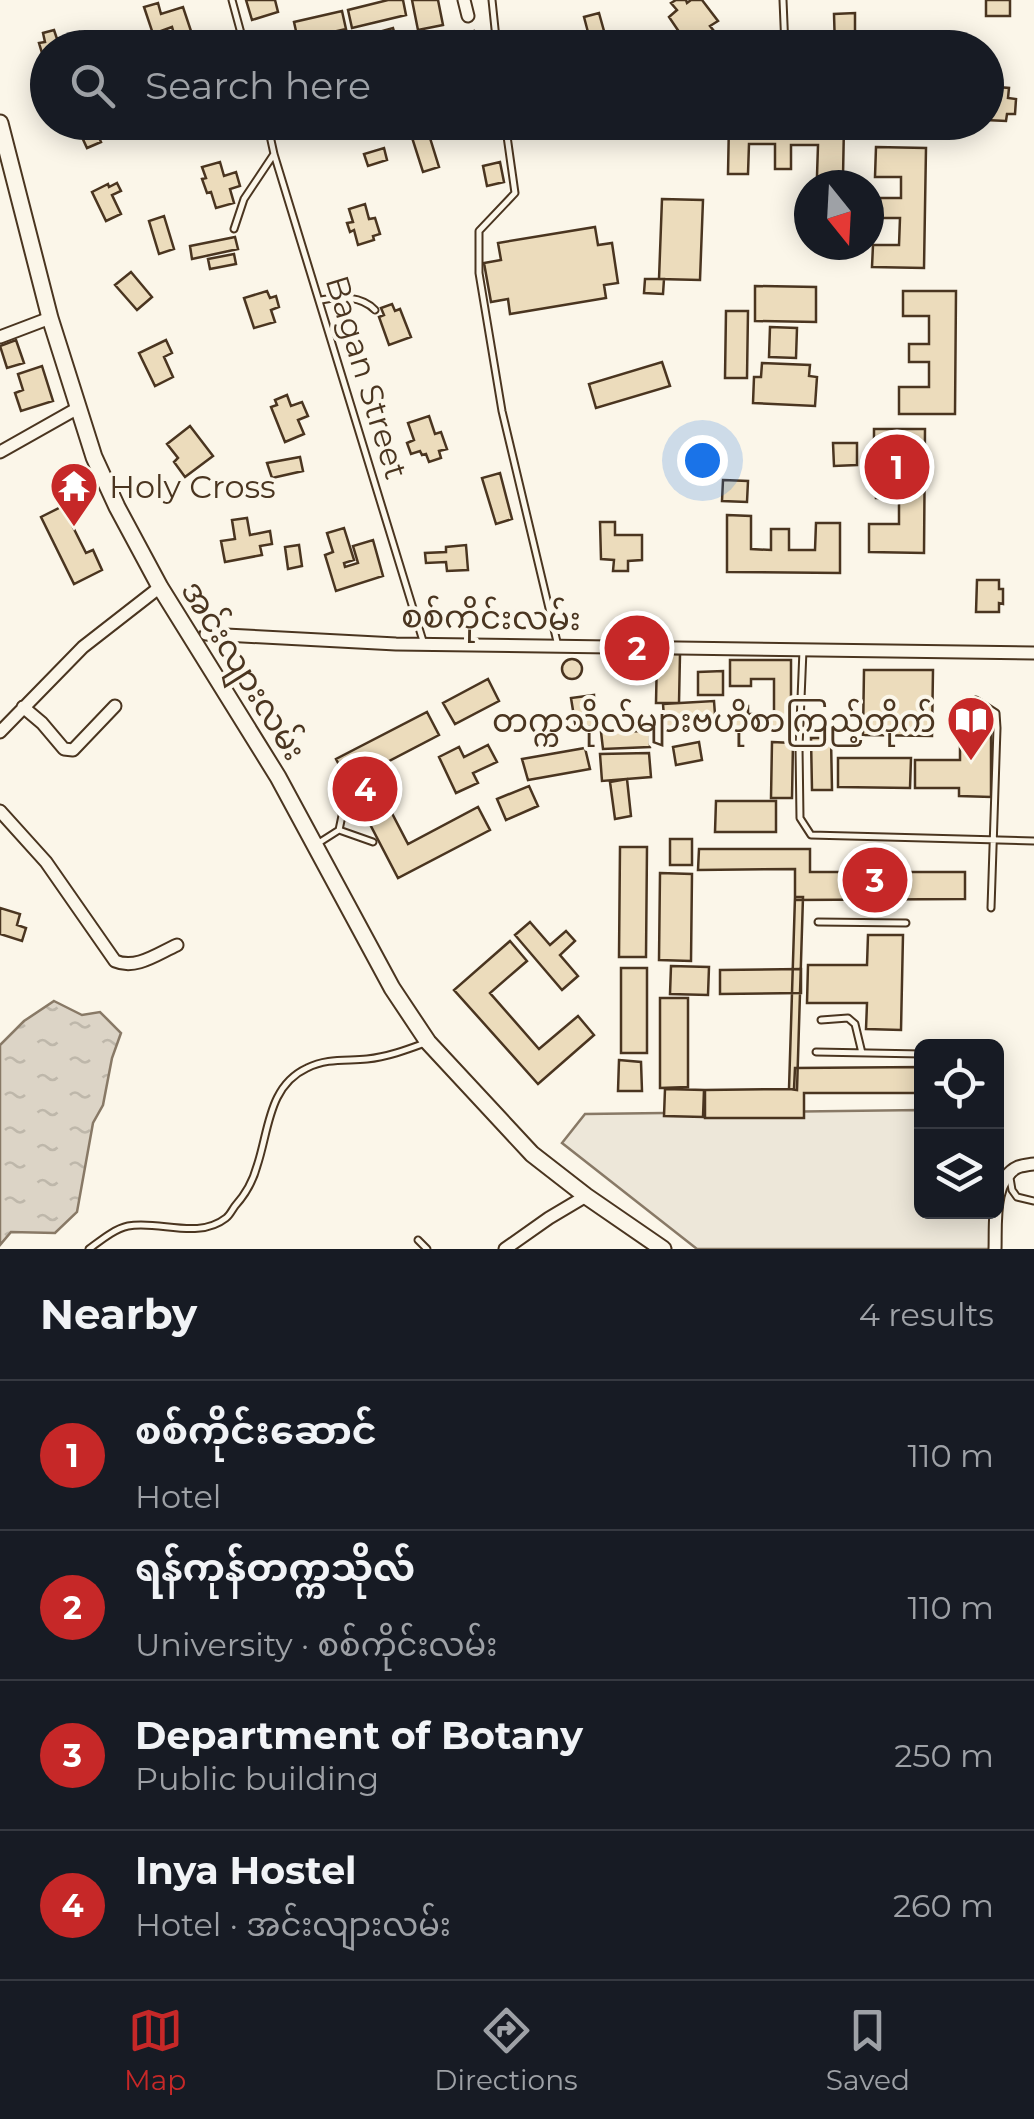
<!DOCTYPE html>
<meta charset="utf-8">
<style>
body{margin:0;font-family:Montserrat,"Noto Sans Myanmar",sans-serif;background:#242831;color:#f1f3f6}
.controls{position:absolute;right:30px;bottom:30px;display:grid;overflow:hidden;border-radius:15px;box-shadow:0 5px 25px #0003}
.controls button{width:90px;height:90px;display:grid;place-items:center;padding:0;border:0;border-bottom:2px solid #363941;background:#171b24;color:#f1f3f6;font:50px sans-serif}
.compass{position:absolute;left:794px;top:170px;width:90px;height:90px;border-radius:50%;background:#171b24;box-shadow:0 5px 25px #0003;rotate:162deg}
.you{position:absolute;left:702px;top:460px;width:35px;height:35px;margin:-25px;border:8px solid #fff;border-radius:50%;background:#1a73e8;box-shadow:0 0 0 15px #1a73e833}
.badge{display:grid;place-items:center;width:65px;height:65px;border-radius:50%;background:#c62828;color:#fff;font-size:32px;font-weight:700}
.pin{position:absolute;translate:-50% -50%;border:5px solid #fff;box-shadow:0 2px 10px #0006}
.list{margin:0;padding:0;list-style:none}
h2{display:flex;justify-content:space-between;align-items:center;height:130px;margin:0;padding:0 40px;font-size:42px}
h2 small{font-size:32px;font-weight:400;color:#9ea1a6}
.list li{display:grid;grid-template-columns:65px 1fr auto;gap:30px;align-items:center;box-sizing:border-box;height:150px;padding:0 40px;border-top:2px solid #363941}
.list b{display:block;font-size:38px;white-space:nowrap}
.list p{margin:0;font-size:32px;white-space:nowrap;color:#9ea1a6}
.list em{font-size:32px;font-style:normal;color:#9ea1a6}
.icon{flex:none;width:55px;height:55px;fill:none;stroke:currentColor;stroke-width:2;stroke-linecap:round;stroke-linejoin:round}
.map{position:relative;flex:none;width:1034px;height:1249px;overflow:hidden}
.search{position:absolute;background:#171b24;box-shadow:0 5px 25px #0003;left:30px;right:30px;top:30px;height:110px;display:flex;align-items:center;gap:25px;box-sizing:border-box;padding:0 35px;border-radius:55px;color:#9ea1a6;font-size:38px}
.sheet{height:730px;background:#171b24}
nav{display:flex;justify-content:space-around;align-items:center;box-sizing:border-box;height:140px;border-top:2px solid #363941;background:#171b24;font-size:28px;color:#9ea1a6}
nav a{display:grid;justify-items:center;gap:5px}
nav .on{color:#c62828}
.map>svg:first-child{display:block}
</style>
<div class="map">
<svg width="1034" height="1249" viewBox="0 0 1034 1249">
<defs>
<pattern id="water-ripples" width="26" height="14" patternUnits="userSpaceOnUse" patternTransform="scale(2.5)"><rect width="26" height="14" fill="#dcd4c6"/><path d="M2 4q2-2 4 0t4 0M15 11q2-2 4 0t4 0" fill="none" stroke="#beb7aa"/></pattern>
</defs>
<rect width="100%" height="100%" fill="#fbf6e9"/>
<path fill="#ede7d9" stroke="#887966" stroke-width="2.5" d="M921,1110L922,1212H990L991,1249H697L562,1143L585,1114Z"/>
<path fill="url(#water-ripples)" stroke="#887966" stroke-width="2.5" d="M54,1001L82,1015L100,1012L121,1033L112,1058L103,1105L93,1123L77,1212L55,1233L11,1232L0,1245V1045L24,1021Z"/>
<path fill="#ecdcbc" stroke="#4a3520" stroke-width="2.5" d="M246,0H275L278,12L252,20Z
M388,0H403L406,15L352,28L348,10Z
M412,0H438L443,25L418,30Z
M676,0H686L687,3L691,0H702L718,21L710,26L718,36L704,45L698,36L688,45L669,17L677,10L671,3Z
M986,0H1010V16H986Z
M158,3L161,14L183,7L191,31L175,37L172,27L153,34L144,7Z
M342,11L346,29L298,40L294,22Z
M599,13L604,31L589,36L584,17Z
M855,13V48H835L834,14Z
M393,28L399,48H368L364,36Z
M54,30L57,39L79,32L84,48H48V53H42L39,43L45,42L43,33Z
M474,31L478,48H427L426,43Z
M986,86L1009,88L1008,98L1016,99L1015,114H1007L1006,121L986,120Z
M75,122H92L101,142L87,148Z
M407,122H425L439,167L423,172Z
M729,123L844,124L843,177L817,176L818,145H791V169H775V144H749L748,174H728Z
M876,147L926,148L924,268L872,267L873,245H899L900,218H880V198H901V177H875Z
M384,148L387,160L368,166L364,154Z
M220,162L224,176L236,172L240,186L230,189L234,203L216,208L211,192L207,193L202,179L206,178L202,167Z
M500,162L504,182L487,186L483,166Z
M117,183L121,191L112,195L121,214L106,221L92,192L108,184L109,187Z
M662,199L703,200L700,280L659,279Z
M365,204L369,219L375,218L380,234L373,236L374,240L358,245L354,230L350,232L347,223L353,222L349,209Z
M164,216L174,249L159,254L149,221Z
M595,227L598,245L612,243L618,283L604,285L606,298L510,314L508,299L491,302L484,263L501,260L498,243Z
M235,237L238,249L192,259L190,246Z
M234,254L236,264L210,269L208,259Z
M131,272L152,297L137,310L115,285Z
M645,279H664L663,294L644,293Z
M755,286L816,287V322L755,321Z
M267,291L270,298L276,296L279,307L271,310L275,322L254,328L244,298Z
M903,291H956L955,414H899V387H929V362H909V344H929V316H903Z
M392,304L395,311L400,309L411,337L389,345L379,317L384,315L381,308Z
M726,311H748L747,378H725Z
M770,327L797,328L796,358L769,357Z
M16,340L24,363L7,368L0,346Z
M166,340L172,353L164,357L173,377L155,386L139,353Z
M662,362L670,386L596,408L589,384Z
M762,363L810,365L809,376L817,377L815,406L753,403L754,377H761Z
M42,366L53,401L21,411L15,393L23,390L18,374Z
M287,395L291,406L302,402L308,416L298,420L304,434L285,442L271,407L277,405L275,400Z
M429,416L435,434L441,432L447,449L439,451L441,458L429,462L426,454L422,455L420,451L411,454L407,443L414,440L408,423Z
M190,426L213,456L185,477L174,462L178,458L167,444Z
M874,429H925L924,553L869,552V524H899V498H876V482L900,483V460H874Z
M833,443H857V465L834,466Z
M300,457L303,471L272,478L267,463Z
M500,473L512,519L496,524L482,478Z
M723,480L748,481L747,502L722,501Z
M67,504L75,521L71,523L86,553L93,550L102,570L74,584L41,517Z
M727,515L751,516V549L771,550V529H789V550H815L816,523H840V573L727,572Z
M247,518L250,535L270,531L272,544L260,546L262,555L225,562L221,541L235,539L232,520Z
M600,522H615V535H642V560L628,561V571H613L614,560L601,559Z
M344,528L354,560L344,563L345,567L358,563L353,546L373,540L383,576L336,591L325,555L333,552L327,533Z
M299,545L302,566L288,569L285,547Z
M466,545L468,570L447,571L446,562L426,563L425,553L446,552V547Z
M977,580H999V589H1003V604L999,603V612H976Z
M657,654H680L679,703H656Z
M562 669a10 10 0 1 1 20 0a10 10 0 1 1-20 0Z
M730,660H791V729H732V706H748V714H774V679H751V686H730Z
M864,670H933L932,736L863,735Z
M723,671V695H698V672Z
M488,679L499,701L455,724L443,703Z
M594,695L595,726L576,729L571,698Z
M714,701L716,728L665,731L663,704Z
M427,712L439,735L370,771L408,844L478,807L490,830L398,878L336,759Z
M960,716L991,717V797L959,796V788H915V760H960Z
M650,731V747L603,749L601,732Z
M811,738H831L832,790H812Z
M699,742L702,760L676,765L673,747Z
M772,742L793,743L792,798H771Z
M488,745L497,762L473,773L478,783L456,793L439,757L459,747L464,757Z
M585,748L590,769L528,780L522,759Z
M649,753L651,777L602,781L600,754Z
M838,758H911L910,788L838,787Z
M627,779L631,816L615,819L610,782Z
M529,786L538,806L506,820L497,799Z
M716,801H776V832H715Z
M670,839H692V865H670Z
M620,847H647L646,957H619Z
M699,849H810V872H965V899L795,900V869L698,870Z
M660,873L692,874L691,961L659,960Z
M795,897H803L797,1090L789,1089Z
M0,908L20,914L17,925L26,928L22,941L0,934Z
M530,922L550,945L566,931L575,941L560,955L578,976L562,990L515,935Z
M868,935H903L901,1030L866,1029L867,1003H807L808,965H867Z
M510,941L527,961L490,993L539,1049L578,1016L594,1035L538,1084L454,990Z
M671,966L709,967L708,995L670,994Z
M621,968H647V1053H621Z
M801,969V993L720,994V970Z
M660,998H688V1087L660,1088Z
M619,1060L641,1062L642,1091H618Z
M922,1067V1093H804V1118H705V1090L794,1089L795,1068Z
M665,1089L704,1090L703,1117L664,1116Z"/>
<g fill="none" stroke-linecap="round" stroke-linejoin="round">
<g stroke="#4a3520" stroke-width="9">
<path id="service" d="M232,0L245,48
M492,0L497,48
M783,0L785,48
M267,122L274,154L423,641
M505,122L515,193L479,231V273L502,411L558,646
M234,229L244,199L274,154
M321,300C339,296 362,296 375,310
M803,650L799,747L800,818L811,835L1034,841
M976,700L996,713L997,728L991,908
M339,830L343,811L350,798
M317,844L339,830L373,842
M818,922L906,923
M821,1020L848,1018L855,1024L862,1053
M816,1052L922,1054
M1012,1175L1010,1178L1012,1190L1017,1197L1034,1201
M418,1240L427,1249
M89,1249C100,1241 114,1229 128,1226C159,1220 198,1240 226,1218C230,1215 232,1210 235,1206C245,1195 253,1181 257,1166C269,1131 268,1086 307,1068C327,1058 346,1061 367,1059C387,1057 406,1050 425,1043"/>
</g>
<g stroke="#4a3520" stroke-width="15">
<path id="minor" d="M464,0L468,16
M0,337L50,318
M0,452L78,408
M206,634L396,644L1034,653
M23,707L42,723L64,749L73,750L115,706
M0,732L83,647L160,587
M0,811L46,862L115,961C136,970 157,954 177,945
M505,1249L549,1218L586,1196
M995,1249C996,1225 991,1179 1018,1167C1020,1166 1032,1164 1034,1164"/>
</g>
<g stroke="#4a3520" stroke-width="19">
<path id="secondary" d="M0,123L50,318L94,457L117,507L160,587L278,777L392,988L428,1042L532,1154L586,1196L663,1249"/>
</g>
<use href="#service" stroke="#fbf6e9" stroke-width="5"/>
<use href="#minor" stroke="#fbf6e9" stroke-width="11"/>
<use href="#secondary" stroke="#fbf6e9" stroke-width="15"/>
</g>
<defs>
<g id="temple-pin" transform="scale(2.5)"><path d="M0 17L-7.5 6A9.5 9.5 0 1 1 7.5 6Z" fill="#c62828" stroke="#fbf6e9"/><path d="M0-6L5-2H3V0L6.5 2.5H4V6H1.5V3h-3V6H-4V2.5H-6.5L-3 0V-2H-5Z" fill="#fff"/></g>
<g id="library-pin" transform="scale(2.5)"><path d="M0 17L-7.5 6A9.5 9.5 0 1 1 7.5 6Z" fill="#c62828" stroke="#fbf6e9"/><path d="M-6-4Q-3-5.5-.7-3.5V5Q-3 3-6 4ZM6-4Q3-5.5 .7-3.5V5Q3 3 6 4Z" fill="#fff"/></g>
</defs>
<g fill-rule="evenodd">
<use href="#temple-pin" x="74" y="486"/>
<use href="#library-pin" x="971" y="720"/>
</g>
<g text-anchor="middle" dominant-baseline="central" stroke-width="8" stroke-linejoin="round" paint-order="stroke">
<g font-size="32" fill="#4a3520" stroke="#fbf6e9">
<text transform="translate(367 377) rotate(73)">Bagan Street</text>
<text transform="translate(491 617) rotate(1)">စစ်ကိုင်းလမ်း</text>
<text transform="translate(244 670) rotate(58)">အင်းလျားလမ်း</text>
</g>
<g font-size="32" fill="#4a3520" stroke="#fbf6e9" text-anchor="start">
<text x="109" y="486">Holy Cross</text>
<text x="936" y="720" text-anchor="end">တက္ကသိုလ်များဗဟိုစာကြည့်တိုက်</text>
</g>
</g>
</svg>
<div class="controls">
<button><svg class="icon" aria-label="locate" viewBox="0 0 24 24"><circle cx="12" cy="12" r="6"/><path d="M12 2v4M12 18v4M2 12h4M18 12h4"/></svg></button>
<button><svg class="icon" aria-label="layers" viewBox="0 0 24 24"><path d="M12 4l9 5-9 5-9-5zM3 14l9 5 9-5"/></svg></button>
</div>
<svg class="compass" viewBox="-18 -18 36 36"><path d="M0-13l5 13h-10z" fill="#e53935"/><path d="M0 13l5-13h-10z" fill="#9ea1a6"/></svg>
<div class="you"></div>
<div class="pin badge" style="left:897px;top:467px">1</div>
<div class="pin badge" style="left:637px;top:648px">2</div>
<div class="pin badge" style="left:875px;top:880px">3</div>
<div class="pin badge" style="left:365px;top:789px">4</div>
<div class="search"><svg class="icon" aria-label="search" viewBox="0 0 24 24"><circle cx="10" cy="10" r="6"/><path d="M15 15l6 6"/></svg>Search here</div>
</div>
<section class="sheet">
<h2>Nearby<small>4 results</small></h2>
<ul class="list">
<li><span class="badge">1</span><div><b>စစ်ကိုင်းဆောင်</b><p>Hotel</p></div><em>110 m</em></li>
<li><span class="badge">2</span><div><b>ရန်ကုန်တက္ကသိုလ်</b><p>University · စစ်ကိုင်းလမ်း</p></div><em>110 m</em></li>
<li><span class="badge">3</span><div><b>Department of Botany</b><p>Public building</p></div><em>250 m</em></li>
<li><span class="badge">4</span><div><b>Inya Hostel</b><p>Hotel · အင်းလျားလမ်း</p></div><em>260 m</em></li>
</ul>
</section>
<nav>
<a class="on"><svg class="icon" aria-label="map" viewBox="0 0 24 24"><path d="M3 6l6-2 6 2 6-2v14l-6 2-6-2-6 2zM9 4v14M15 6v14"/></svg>Map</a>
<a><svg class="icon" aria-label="directions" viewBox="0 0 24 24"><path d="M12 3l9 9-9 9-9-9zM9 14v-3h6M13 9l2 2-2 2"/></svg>Directions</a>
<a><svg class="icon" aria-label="saved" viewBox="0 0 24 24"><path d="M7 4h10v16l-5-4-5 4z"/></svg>Saved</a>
</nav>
